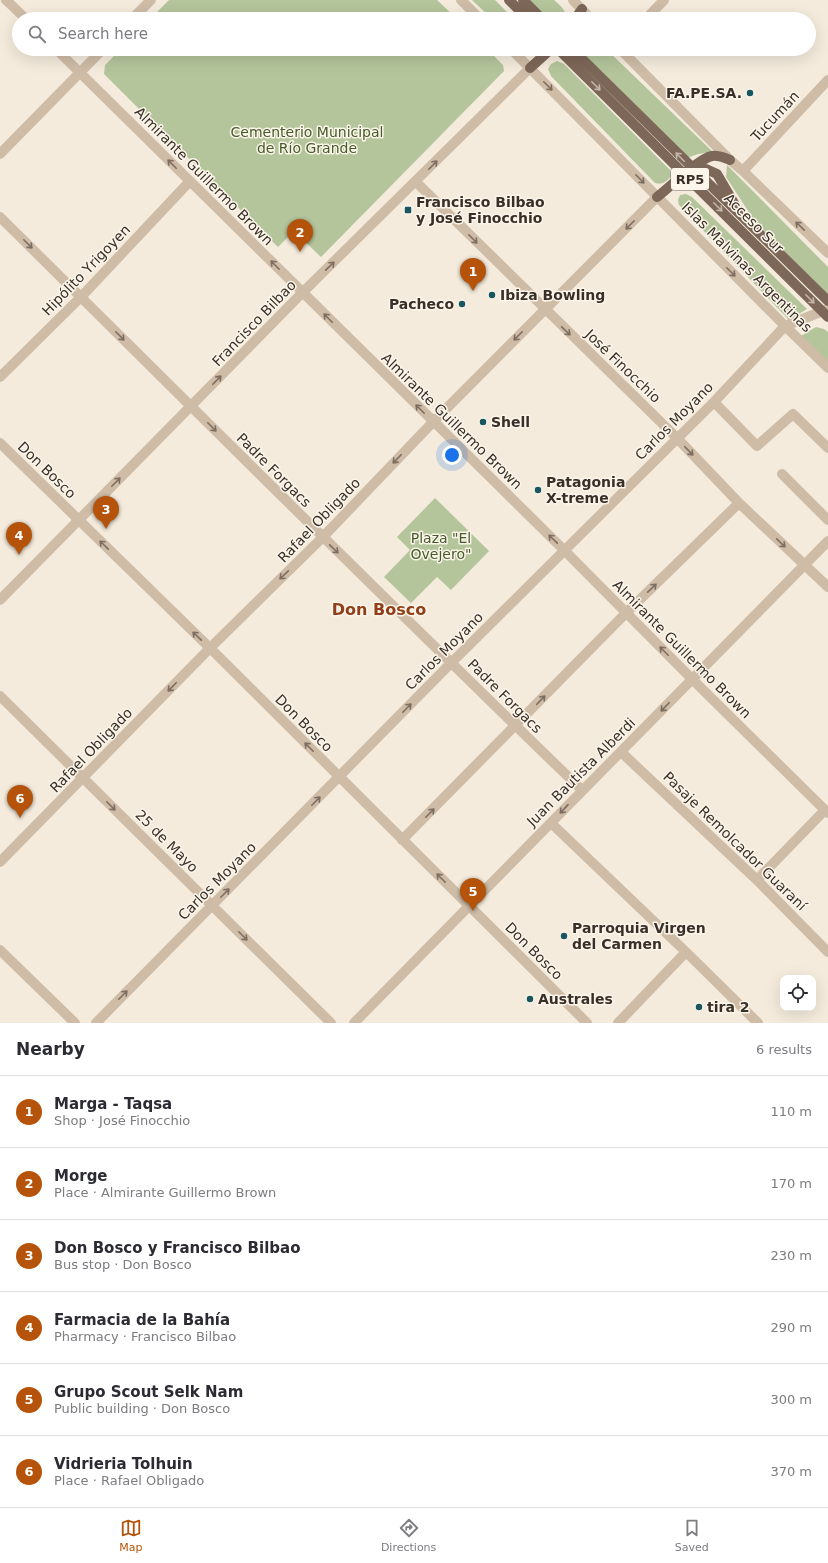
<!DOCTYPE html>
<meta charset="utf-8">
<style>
body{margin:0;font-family:"DejaVu Sans",sans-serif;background:#f2f2f3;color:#2b2b33}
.controls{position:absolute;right:12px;bottom:12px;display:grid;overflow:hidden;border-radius:8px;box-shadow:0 4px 16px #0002}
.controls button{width:36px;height:36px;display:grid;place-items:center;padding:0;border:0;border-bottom:1px solid #e1e1e2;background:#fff;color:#2b2b33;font:20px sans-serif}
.you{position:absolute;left:452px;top:455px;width:14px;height:14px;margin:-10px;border:3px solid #fff;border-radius:50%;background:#1a73e8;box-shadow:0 0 0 6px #1a73e833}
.badge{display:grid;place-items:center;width:26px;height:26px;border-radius:50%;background:#b45309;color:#fff;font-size:13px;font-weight:700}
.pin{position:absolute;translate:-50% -33px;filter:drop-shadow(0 1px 2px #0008)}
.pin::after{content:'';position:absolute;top:21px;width:14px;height:12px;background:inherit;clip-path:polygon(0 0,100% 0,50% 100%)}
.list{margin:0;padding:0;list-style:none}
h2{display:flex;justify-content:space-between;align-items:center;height:52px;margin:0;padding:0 16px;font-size:17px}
h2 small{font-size:13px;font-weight:400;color:#7c7c81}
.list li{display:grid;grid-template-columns:26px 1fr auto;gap:12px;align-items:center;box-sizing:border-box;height:72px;padding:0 16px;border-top:1px solid #e1e1e2}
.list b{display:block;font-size:15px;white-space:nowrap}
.list p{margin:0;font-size:13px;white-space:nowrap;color:#7c7c81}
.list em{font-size:13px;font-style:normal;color:#7c7c81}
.icon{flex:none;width:22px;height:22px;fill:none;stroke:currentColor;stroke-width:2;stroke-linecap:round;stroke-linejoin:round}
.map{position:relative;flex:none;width:828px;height:1023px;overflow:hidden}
.search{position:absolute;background:#fff;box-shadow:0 4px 16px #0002;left:12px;right:12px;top:12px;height:44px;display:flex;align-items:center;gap:10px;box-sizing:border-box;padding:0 14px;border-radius:22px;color:#7c7c81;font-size:15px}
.sheet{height:484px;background:#fff}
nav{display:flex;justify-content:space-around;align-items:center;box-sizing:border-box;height:56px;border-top:1px solid #e1e1e2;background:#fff;font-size:11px;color:#7c7c81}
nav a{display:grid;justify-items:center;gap:2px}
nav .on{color:#b45309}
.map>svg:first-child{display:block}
</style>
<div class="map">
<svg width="828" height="1023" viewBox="0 0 828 1023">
<rect width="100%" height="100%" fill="#f4ebdc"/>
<path fill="#b4c59b" d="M169,0H437L457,19H150Z
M472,0H495L514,19H492Z
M529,0H554C560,5 567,11 566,19H548Z
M121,49H487L503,65L504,71L321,257L294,231L278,247L104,74L105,65Z
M578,49H606L713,152L698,154L687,158Z
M557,61L564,64L670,170L671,176C666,182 663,185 655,183L551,76L548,69L551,64Z
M727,165L828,267V295L754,220L726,177Z
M686,194L692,197L807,309L789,320L679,205L678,200L680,195Z
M816,327L824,329L828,332V362L801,336Z
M435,498L489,551L451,590L437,577L411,603L384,577L410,550L397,537Z"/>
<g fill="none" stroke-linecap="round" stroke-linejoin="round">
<path stroke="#cebca7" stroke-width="10" d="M6,0L26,19
M461,0L480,19
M573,0L591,19
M132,19L151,0
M646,19L664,0
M56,49L564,550L692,679L828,813
M511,49L785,326L828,368
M620,49L730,160L743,171L828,253
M0,154L103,49
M743,171L828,80
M416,182L677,438L739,503L828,587
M0,217C193,408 386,601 582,790
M0,377L81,297L190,181
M714,402L757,446L793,414L828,448
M0,443L210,648L587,1023
M782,474L828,520
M0,600L302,293L530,68
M0,696L331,1023
M621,752L757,880L828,952
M551,823L686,952L758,1023
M402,840L626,613L739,503
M0,862L210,648L322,538L433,422L657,197
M757,880L825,810
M0,950L75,1023
M96,1023L451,663L714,402L785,326L828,309
M354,1023L828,541
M618,1023L686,952"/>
<path stroke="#7d6758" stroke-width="10" d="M509,0L528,19
M523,0L542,19
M575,19L582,9
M558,49L828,317
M572,49L828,301
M530,68L551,49
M692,168L706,169L717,174L738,210
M657,197C670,187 698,159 712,156C718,155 725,158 730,160"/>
</g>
<defs><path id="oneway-shaft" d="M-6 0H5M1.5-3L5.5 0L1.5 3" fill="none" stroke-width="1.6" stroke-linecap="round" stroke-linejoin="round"/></defs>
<g stroke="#7d6e61">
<use href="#oneway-shaft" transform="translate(548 86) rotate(45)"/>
<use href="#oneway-shaft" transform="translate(172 164) rotate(-135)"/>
<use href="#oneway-shaft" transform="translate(433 165) rotate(-45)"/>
<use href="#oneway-shaft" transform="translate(640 179) rotate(45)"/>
<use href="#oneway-shaft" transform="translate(630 225) rotate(135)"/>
<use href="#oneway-shaft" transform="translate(800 226) rotate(-136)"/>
<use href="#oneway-shaft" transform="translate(473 239) rotate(45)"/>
<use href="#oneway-shaft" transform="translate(28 244) rotate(45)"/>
<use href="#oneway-shaft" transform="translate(275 265) rotate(-135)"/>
<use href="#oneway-shaft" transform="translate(330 266) rotate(-44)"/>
<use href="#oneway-shaft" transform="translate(731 272) rotate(45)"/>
<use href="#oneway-shaft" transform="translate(328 318) rotate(-135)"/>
<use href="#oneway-shaft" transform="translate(566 331) rotate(44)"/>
<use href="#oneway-shaft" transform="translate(120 336) rotate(45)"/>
<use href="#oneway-shaft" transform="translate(518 336) rotate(135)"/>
<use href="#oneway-shaft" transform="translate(217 380) rotate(-46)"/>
<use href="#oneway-shaft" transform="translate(420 409) rotate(-135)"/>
<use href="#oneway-shaft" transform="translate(212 427) rotate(45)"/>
<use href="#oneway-shaft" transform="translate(689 451) rotate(46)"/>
<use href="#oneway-shaft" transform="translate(397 459) rotate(134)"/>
<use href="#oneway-shaft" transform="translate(116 482) rotate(-45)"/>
<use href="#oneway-shaft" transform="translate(553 539) rotate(-136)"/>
<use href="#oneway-shaft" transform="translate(781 543) rotate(44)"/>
<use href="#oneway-shaft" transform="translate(104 545) rotate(-136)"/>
<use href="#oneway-shaft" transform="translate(334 549) rotate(44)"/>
<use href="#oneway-shaft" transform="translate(284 575) rotate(136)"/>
<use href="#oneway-shaft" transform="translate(652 588) rotate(-44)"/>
<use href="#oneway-shaft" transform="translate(197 636) rotate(-136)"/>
<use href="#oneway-shaft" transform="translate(664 651) rotate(-135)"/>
<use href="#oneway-shaft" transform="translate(172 687) rotate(134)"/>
<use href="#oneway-shaft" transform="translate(541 700) rotate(-46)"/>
<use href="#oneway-shaft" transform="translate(665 707) rotate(134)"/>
<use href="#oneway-shaft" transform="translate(407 708) rotate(-45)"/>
<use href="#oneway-shaft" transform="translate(309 747) rotate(-135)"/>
<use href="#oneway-shaft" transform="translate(316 801) rotate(-45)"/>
<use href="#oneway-shaft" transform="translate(111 806) rotate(45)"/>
<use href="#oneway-shaft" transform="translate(564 809) rotate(133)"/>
<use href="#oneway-shaft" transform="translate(430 813) rotate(-45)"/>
<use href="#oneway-shaft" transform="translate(441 878) rotate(-135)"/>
<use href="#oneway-shaft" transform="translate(225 893) rotate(-45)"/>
<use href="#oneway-shaft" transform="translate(243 936) rotate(45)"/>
<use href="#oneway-shaft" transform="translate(123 995) rotate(-45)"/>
</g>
<g stroke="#c2b5a8">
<use href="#oneway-shaft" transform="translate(596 86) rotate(45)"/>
<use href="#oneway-shaft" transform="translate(680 157) rotate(-135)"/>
<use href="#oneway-shaft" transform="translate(718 207) rotate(45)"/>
<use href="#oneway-shaft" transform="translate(810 299) rotate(45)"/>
</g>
<g fill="#195660" stroke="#fbf5ea" stroke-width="1.5">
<circle cx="750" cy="93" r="4"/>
<rect x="404" y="206" width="8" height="8" rx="2"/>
<circle cx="492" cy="295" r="4"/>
<circle cx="462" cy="304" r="4"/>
<circle cx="483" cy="422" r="4"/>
<circle cx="538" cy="490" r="4"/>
<circle cx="564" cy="936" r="4"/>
<circle cx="530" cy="999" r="4"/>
<circle cx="699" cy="1007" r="4"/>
</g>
<g text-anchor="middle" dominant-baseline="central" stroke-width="3" stroke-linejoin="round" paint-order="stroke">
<rect fill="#fbf5ea" stroke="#746a62" stroke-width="1" x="671" y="168" width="38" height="22" rx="3"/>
<g font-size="13" font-weight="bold" fill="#3a2f28">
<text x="690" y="179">RP5</text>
</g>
<g font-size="14" font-weight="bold" fill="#3a2f28" stroke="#fbf5ea" text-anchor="start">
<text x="742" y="93" text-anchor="end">FA.PE.SA.</text>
<text x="416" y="202">Francisco Bilbao<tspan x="416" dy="16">y José Finocchio</tspan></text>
<text x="500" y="295">Ibiza Bowling</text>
<text x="454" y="304" text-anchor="end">Pacheco</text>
<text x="491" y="422">Shell</text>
<text x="546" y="482">Patagonia<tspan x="546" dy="16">X-treme</tspan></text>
<text x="572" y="928">Parroquia Virgen<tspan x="572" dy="16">del Carmen</tspan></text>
<text x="538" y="999">Australes</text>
<text x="707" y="1007">tira 2</text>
</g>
<g font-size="14" fill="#3a2f28" stroke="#fbf5ea">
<text transform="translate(775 116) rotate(-47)">Tucumán</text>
<text transform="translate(204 176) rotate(45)">Almirante Guillermo Brown</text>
<text transform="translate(754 223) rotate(45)">Acceso Sur</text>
<text transform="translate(747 267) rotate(45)">Islas Malvinas Argentinas</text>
<text transform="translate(86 270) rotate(-46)">Hipólito Yrigoyen</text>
<text transform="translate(254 323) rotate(-46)">Francisco Bilbao</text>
<text transform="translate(623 366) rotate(44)">José Finocchio</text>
<text transform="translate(452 421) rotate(44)">Almirante Guillermo Brown</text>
<text transform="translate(674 421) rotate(-45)">Carlos Moyano</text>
<text transform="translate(47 470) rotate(44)">Don Bosco</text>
<text transform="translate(274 470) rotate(45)">Padre Forgacs</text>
<text transform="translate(319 520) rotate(-46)">Rafael Obligado</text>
<text transform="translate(682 649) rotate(45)">Almirante Guillermo Brown</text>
<text transform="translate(444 651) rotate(-45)">Carlos Moyano</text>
<text transform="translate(505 696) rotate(45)">Padre Forgacs</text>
<text transform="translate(304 723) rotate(45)">Don Bosco</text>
<text transform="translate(91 750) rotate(-46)">Rafael Obligado</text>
<text transform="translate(581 772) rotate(-45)">Juan Bautista Alberdi</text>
<text transform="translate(167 841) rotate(45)">25 de Mayo</text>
<text transform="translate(735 841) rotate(44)">Pasaje Remolcador Guaraní</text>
<text transform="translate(217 881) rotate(-45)">Carlos Moyano</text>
<text transform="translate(534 951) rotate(45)">Don Bosco</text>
</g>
<g font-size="14" fill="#455b29" stroke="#fbf5ea">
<text x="307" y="132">Cementerio Municipal<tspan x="307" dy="16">de Río Grande</tspan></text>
<text x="441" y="538">Plaza "El<tspan x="441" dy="16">Ovejero"</tspan></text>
</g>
<g font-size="16" font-weight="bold" fill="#913f19" stroke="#fbf5ea">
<text x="379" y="609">Don Bosco</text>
</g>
</g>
</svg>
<div class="controls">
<button><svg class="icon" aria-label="locate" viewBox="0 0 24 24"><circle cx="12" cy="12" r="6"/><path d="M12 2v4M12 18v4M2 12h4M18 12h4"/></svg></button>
</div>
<div class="you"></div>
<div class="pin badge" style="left:473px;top:291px">1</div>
<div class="pin badge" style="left:300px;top:252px">2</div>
<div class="pin badge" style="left:106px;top:529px">3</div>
<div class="pin badge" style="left:19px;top:555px">4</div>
<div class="pin badge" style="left:473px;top:911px">5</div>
<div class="pin badge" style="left:20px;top:818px">6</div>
<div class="search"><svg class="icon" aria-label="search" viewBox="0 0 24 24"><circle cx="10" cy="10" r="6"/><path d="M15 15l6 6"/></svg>Search here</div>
</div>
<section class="sheet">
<h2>Nearby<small>6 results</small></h2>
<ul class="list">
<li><span class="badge">1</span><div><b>Marga - Taqsa</b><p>Shop · José Finocchio</p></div><em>110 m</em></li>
<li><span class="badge">2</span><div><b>Morge</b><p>Place · Almirante Guillermo Brown</p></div><em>170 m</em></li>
<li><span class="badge">3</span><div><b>Don Bosco y Francisco Bilbao</b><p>Bus stop · Don Bosco</p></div><em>230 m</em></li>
<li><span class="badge">4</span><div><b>Farmacia de la Bahía</b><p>Pharmacy · Francisco Bilbao</p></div><em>290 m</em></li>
<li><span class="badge">5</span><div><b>Grupo Scout Selk Nam</b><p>Public building · Don Bosco</p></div><em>300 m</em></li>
<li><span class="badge">6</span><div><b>Vidrieria Tolhuin</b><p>Place · Rafael Obligado</p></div><em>370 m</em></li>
</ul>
</section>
<nav>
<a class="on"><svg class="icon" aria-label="map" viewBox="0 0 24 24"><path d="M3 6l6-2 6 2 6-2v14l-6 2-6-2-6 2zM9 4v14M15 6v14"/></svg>Map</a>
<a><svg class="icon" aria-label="directions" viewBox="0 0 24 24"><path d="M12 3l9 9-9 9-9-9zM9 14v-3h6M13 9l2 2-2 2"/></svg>Directions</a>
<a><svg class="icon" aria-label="saved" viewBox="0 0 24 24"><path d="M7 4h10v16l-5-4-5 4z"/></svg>Saved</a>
</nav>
